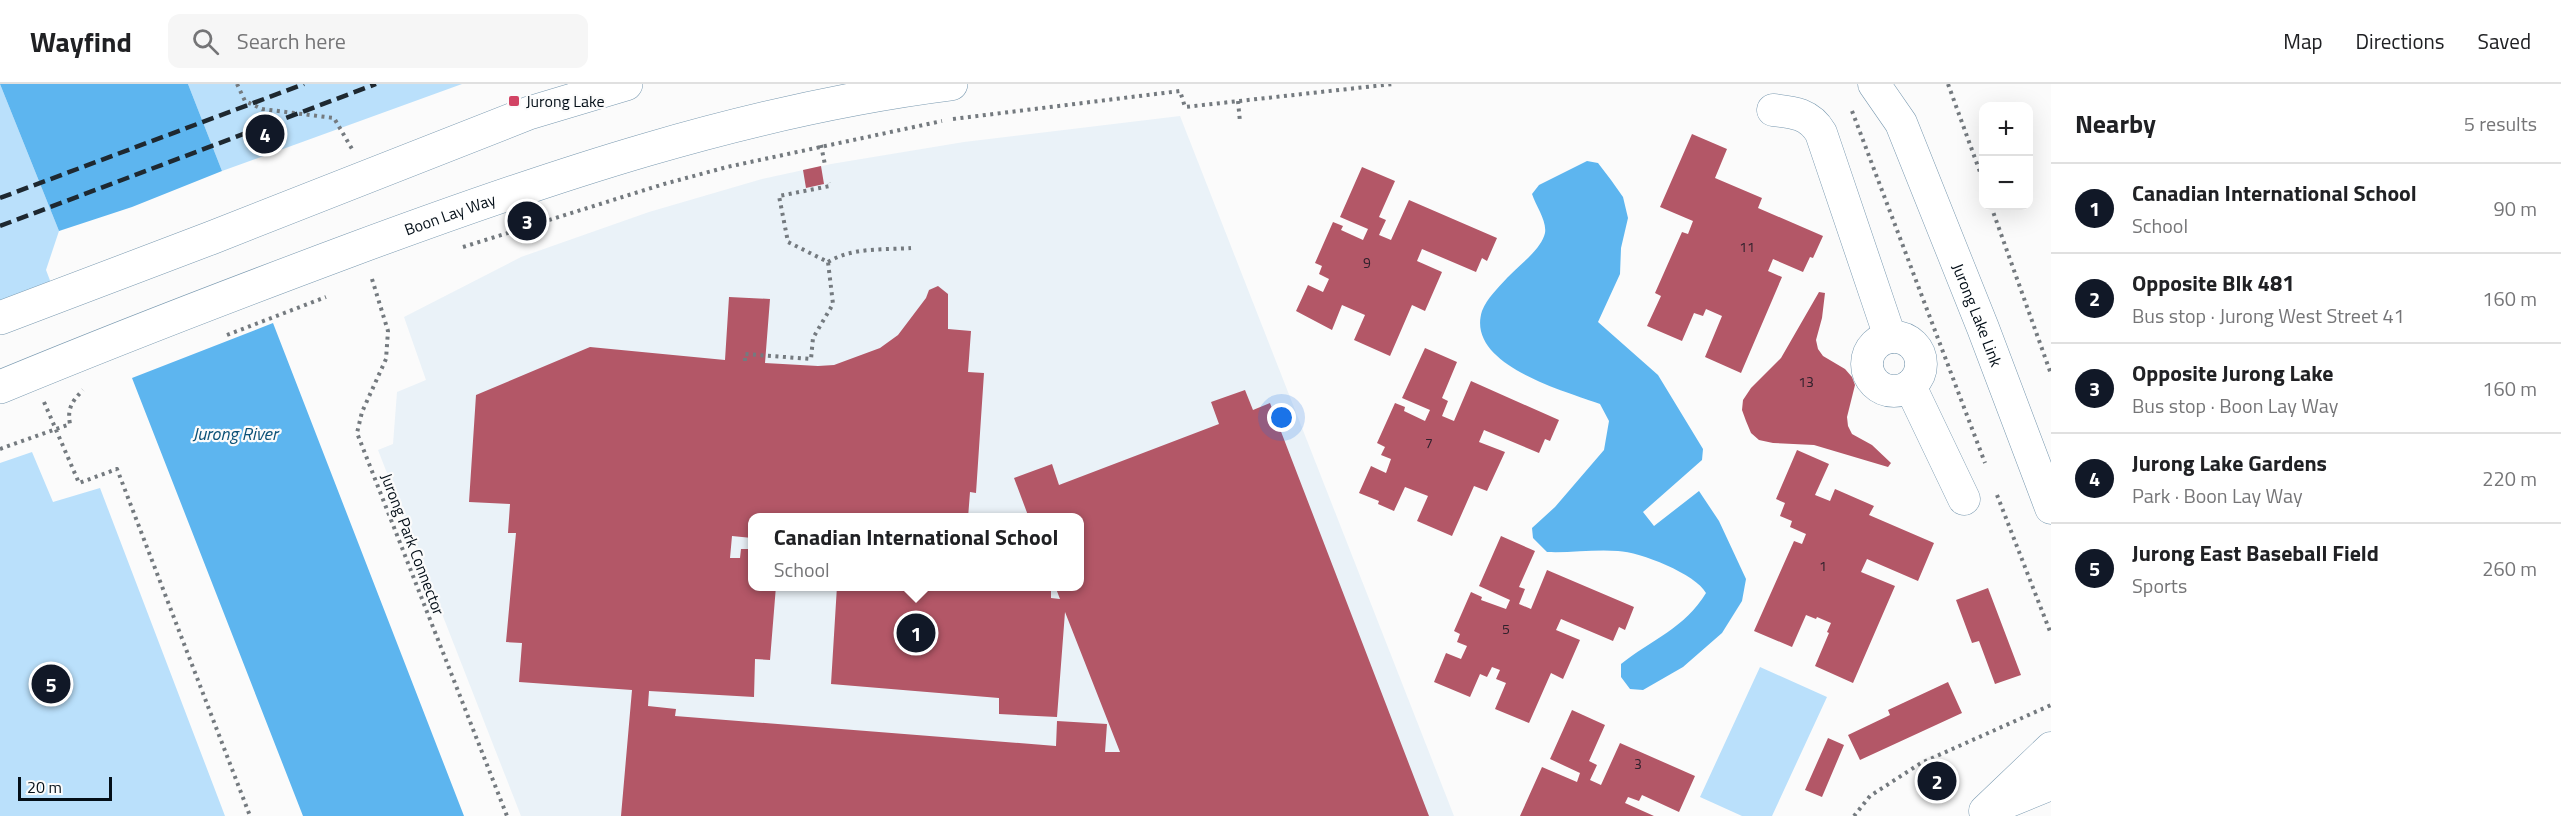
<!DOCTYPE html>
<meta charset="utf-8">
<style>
body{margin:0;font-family:"Titillium Web",sans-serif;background:#f6f6f6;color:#202124}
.controls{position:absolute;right:18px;top:18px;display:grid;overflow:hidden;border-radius:12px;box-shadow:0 6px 24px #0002}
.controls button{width:54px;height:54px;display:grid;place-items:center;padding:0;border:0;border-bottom:2px solid #e0e0e0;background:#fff;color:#202124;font:30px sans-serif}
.scale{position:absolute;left:18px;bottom:15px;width:94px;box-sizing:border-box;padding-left:6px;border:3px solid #040f18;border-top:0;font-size:16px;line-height:21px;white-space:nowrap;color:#040f18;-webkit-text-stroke:4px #fbfbfb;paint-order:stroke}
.you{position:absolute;left:1282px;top:334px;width:21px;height:21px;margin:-15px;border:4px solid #fff;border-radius:50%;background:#1a73e8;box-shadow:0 0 0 9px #1a73e833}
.badge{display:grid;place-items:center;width:39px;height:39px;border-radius:50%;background:#111827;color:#fff;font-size:20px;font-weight:700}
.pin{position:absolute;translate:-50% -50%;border:3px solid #fff;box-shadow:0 2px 6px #0006}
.popup{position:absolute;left:748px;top:429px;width:336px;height:78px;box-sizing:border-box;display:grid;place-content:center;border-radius:12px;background:#fff;filter:drop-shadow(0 2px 4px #0005);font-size:20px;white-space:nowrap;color:#757577}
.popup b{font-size:22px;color:#202124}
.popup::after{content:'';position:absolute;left:50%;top:100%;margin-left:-12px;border:12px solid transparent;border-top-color:#fff}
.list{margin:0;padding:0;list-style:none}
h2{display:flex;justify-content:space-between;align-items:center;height:78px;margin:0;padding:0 24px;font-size:26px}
h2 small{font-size:20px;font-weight:400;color:#757577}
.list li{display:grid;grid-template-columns:39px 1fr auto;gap:18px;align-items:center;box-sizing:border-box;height:90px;padding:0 24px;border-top:2px solid #e0e0e0}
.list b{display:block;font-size:22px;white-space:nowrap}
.list p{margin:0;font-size:20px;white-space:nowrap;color:#757577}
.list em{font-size:20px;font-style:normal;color:#757577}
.icon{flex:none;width:33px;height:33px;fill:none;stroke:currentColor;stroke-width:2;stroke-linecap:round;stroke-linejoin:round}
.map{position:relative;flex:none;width:2051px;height:732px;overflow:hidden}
header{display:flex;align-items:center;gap:36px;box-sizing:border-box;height:84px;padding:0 30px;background:#fff;border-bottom:2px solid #e0e0e0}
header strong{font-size:28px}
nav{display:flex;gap:33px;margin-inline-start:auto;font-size:21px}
.search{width:420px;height:54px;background:#f6f6f6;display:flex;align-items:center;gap:15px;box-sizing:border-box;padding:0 21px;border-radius:12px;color:#757577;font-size:22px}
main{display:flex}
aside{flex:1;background:#fff}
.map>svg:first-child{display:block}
</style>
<header>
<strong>Wayfind</strong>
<div class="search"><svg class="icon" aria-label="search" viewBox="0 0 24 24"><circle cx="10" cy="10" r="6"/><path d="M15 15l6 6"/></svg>Search here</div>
<nav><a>Map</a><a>Directions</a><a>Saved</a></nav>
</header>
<main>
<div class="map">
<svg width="2051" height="732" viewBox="0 0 2051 732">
<rect width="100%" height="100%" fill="#fbfbfb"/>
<path fill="#eaf2f8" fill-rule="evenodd" d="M1180,32L1454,732H521L378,366L393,360L397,308L426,296L404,233L521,173L649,128L762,95L831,80L964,58ZM752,434H1080V502H752Z"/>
<path fill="#bae0fb" d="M0,0L59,147L46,186L56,212L0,234Z
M188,0H462L222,87Z
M32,368L53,418L100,404L225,732H0V379Z
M1760,583L1827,613L1772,732H1742L1700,713Z"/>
<path fill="#5db5ef" d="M0,0H188L222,87L132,123L59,147Z
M1587,77L1598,79L1611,96L1623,113L1628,134L1621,164L1620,190L1598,238L1658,291L1703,365L1702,376L1643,428L1654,442L1699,407L1719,437L1746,495L1742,517L1722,549L1683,583L1643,606L1630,605L1621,593V580C1651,556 1685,544 1706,509C1696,490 1640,468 1618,467C1595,465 1571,469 1547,468L1533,454L1532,444L1555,423L1604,366L1609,337L1600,320C1565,307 1465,281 1482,227C1487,214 1498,204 1507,194C1518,182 1541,166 1545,149C1547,137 1536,122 1532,110L1539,101Z
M273,239L464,732H303L132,294Z"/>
<path fill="#b35767" d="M1692,50L1727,65L1715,94L1762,114L1758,124L1823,152L1813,174L1810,173L1803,188L1773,175L1768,187L1782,193L1741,289L1705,273L1722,232L1706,225L1703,232L1694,229L1682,257L1647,242L1661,212L1655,209L1682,148L1688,150L1693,137L1660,123Z
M821,82L824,100L806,104L803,86Z
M1362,83L1395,97L1379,133L1386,136L1379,151L1391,156L1409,116L1497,154L1487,177L1482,174L1476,188L1422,165L1417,177L1442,188L1425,227L1412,221L1390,272L1354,256L1365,231L1342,221L1332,246L1296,227L1308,201L1323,208L1329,195L1319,190L1322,182L1315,179L1333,138L1343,142L1341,146L1363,156L1368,145L1340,133Z
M938,202L948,210V245L971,247L968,288L984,289L976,409L970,408L968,434H752V454L732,452L730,474H740L741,465H752V502H776L770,576L755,575L754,613L649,607L648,622L676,625L675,632L1056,662L1057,637L1107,640L1105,668H1120L1065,528L1057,633L999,630V614L831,600L837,502H1051V514L1060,515L1055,502H1080V434H1029L1014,394L1052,380L1059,401L1219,340L1211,318L1245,306L1253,326L1270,319L1429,732H621L632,606L519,598L522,559L506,558L516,449H508L510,420L469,418L476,311L590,263L725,276L729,213L770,215L765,279L818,282L834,281L880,264L898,251L926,214L929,206Z
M1819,208L1825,209L1822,234L1816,256L1818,265L1823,272L1845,285L1852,293L1855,301L1847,333L1848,342L1852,350L1872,361L1891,379L1888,383L1814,361L1773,359L1759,356L1751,349L1746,337L1742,326L1743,316L1751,304L1781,274Z
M1425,264L1457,278L1442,314L1448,317L1442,332L1454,337L1471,297L1559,336L1550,357L1545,355L1539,369L1484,346L1479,358L1505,368L1487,407L1474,402L1452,452L1417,437L1428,412L1405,403L1394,427L1378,420L1379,417L1359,409L1371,382L1386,389L1391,375L1381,371L1385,363L1377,359L1395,319L1405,323L1404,327L1425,337L1430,326L1402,314Z
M1797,366L1829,380L1815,411L1830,417L1835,405L1874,422L1869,431L1934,459L1918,497L1867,475L1861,488L1895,502L1853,599L1815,582L1829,549L1827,548L1831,539L1817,533L1816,535L1806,531L1792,563L1754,547L1794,457L1802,460L1806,450L1790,443L1792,437L1780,432L1785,419L1776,415Z
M1501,452L1535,467L1519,503L1525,505L1519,520L1531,525L1547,486L1634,523L1625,546L1619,543L1613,557L1561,535L1556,546L1580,556L1563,595L1551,589L1529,639L1495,625L1506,599L1496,595L1500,586L1492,583L1487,593L1480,590L1470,613L1434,598L1446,569L1461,575L1467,562L1457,558L1460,550L1454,547L1471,508L1482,513L1481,516L1506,525L1510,516L1479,502Z
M1988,504L2021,591L1995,600L1979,557L1972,559L1956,516Z
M1948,598L1962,629L1860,676L1848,651L1890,631L1888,626Z
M1572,626L1605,641L1589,677L1597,681L1590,696L1601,701L1620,659L1695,692L1679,728L1642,711L1639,717L1628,713L1625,719L1654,732H1520L1542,683L1577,698L1580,689L1550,675Z
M1828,654L1844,661L1822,713L1805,706Z"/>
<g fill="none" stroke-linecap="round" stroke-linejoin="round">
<g stroke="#7999b0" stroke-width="33">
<g id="minor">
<path id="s1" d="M1874,0L1901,39L1983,244L2051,424"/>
<path d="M1773,26C1794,28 1810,30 1821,49L1890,253"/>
<circle cx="1894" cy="280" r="27"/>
<path d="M1910,302L1964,415"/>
<path d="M2002,720L2051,700"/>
<path d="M1985,727L2051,664"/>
</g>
</g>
<g stroke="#7999b0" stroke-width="34">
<g id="major">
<path d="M0,234L211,154L529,29L626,0"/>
<path id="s2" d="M0,303C116,255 233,210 351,166C545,94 745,26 951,0"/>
</g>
</g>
<path stroke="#747a7f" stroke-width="4" stroke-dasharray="3 4.5" stroke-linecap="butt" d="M237,0L245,17L262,25L334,34L352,65
M1948,0L1984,99
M1238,17L1240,38
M1852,27L1985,379
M953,35L1180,7L1185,23L1393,0
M821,61L825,81
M1991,122L2051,290
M463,163L664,100L727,83L942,37
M828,178C853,163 883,166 911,164
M372,195L388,247L386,275L362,328L357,349L507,732
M227,251L326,213
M745,277V270L811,275L813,254L833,220L828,178L788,158L779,112L830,102L829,99
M44,318L79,399L117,385L250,732
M0,365L70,340C67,325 72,317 83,306
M1997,411L2051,550
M1854,732L1870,712L1921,679L2051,621"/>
<use href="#minor" stroke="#fff" stroke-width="32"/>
<use href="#major" stroke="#fff" stroke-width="33"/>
<path stroke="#1e2830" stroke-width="4.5" stroke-dasharray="12 6" stroke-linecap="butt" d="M0,114L304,0
M0,142L376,0"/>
</g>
<rect fill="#d24364" stroke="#fbfbfb" stroke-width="2" x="508" y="11" width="12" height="12" rx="3"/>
<g text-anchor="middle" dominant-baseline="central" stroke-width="4.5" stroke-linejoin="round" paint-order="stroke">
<g font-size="14" fill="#30212c">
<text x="1747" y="162">11</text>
<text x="1367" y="178">9</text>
<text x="1806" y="297">13</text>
<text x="1429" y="358">7</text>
<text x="1823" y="481">1</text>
<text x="1506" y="544">5</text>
<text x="1638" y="679">3</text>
</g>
<g font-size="16" fill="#040f18" stroke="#fbfbfb" text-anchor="start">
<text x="526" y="17">Jurong Lake</text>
</g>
<g font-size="16" fill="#040f18" stroke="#fbfbfb">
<text stroke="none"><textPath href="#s2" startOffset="482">Boon Lay Way</textPath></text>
<text stroke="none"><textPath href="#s1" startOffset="254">Jurong Lake Link</textPath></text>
<text transform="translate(413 460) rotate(69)">Jurong Park Connector</text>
</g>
<g font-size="18" font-style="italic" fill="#0c5278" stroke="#fbfbfb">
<text x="235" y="349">Jurong River</text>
</g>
</g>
</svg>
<div class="controls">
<button>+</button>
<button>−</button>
</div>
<div class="scale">20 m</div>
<div class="you"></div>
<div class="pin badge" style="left:916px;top:549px">1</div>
<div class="popup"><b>Canadian International School</b>School</div>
<div class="pin badge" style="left:1937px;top:697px">2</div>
<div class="pin badge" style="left:527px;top:137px">3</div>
<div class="pin badge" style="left:265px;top:50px">4</div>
<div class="pin badge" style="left:51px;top:600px">5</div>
</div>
<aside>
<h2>Nearby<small>5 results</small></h2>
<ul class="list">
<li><span class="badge">1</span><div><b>Canadian International School</b><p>School</p></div><em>90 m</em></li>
<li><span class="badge">2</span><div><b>Opposite Blk 481</b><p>Bus stop · Jurong West Street 41</p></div><em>160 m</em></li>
<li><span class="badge">3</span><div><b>Opposite Jurong Lake</b><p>Bus stop · Boon Lay Way</p></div><em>160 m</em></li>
<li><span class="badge">4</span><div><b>Jurong Lake Gardens</b><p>Park · Boon Lay Way</p></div><em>220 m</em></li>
<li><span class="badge">5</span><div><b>Jurong East Baseball Field</b><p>Sports</p></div><em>260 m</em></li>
</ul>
</aside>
</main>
